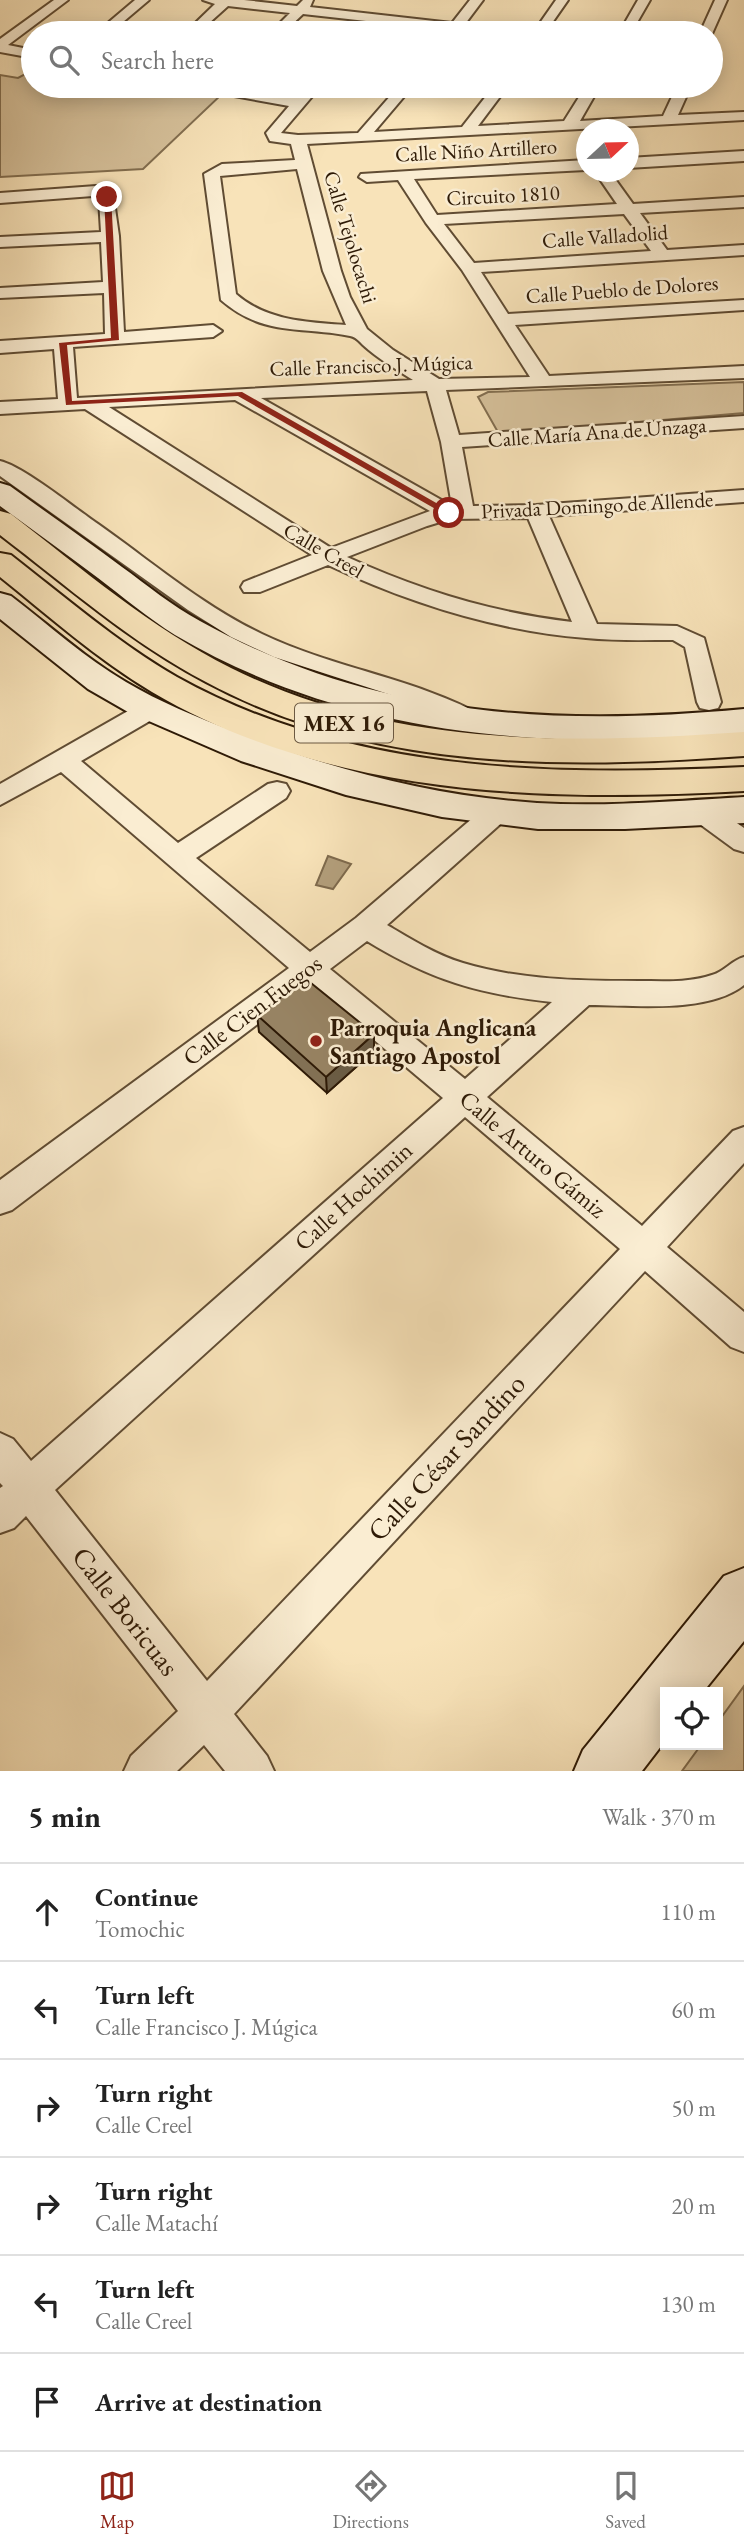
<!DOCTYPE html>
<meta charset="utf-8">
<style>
body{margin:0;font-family:"EB Garamond",serif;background:#f6f6f6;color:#222}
.controls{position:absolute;right:21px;bottom:21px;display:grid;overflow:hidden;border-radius:0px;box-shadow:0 4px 18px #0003}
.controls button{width:63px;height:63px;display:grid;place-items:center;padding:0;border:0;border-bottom:2px solid #e0e0e0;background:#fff;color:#222;font:35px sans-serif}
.compass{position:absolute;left:576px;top:119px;width:63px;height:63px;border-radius:50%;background:#fff;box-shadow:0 4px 18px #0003;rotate:68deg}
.stop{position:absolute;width:21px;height:21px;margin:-16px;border:5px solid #8f2418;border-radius:50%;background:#fff}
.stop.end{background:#8f2418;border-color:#fff;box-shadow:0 2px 7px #0008}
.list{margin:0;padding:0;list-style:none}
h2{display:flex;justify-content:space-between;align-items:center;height:91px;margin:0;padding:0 28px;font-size:30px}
h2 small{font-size:23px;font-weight:400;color:#767676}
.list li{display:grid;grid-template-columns:46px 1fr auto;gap:21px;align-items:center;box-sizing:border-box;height:98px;padding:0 28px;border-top:2px solid #e0e0e0}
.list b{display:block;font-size:26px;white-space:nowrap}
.list p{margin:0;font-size:23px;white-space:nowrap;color:#767676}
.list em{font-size:23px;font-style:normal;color:#767676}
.icon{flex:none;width:38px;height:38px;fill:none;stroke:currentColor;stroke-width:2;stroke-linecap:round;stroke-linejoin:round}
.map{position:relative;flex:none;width:744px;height:1771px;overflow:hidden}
.search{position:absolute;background:#fff;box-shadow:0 4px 18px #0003;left:21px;right:21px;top:21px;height:77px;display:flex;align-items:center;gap:18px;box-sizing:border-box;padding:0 24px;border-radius:38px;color:#767676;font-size:26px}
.sheet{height:679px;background:#fff}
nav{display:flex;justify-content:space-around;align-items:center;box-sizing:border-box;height:98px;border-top:2px solid #e0e0e0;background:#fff;font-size:19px;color:#767676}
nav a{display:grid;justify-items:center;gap:4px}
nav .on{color:#8f2418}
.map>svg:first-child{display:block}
</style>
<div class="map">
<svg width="744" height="1771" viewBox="0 0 744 1771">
<rect width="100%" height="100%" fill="#f8e3b9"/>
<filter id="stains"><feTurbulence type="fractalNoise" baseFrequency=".00286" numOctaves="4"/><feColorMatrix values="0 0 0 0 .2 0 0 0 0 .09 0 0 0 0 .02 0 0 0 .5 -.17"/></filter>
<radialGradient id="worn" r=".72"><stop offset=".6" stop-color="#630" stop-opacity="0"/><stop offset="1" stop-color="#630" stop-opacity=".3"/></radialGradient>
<path fill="#d6c19b" stroke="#826e50" stroke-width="2" d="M33,70V86H170L221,95L143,169L0,177V75L18,78Z
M744,382V413L499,434L478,397L488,392Z
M744,1686V1771H682L701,1745H718V1722Z"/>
<path fill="#b39f7c" stroke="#7e6a4d" stroke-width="2" d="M328,856L351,864L333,889L316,885Z"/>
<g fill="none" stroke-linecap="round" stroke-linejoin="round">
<g stroke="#604c33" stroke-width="4">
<path id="street" d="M54,0H68L8,45L33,50V58L0,52V39Z
M135,0H149L110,33H96Z
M203,0H244L297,6L303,0H313L310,7L452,23L470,0H483L465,24L510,29L517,33H445L447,30L303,14L283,33H270L290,13L228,6L198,33H185L215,4Z
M556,0H568L545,33H533Z
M638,0H650L631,33H619Z
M715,0H727L711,36V33H700Z
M194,86H224L296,98L307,86H321L281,133L298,135L358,133L399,86H413L374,132L462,127L494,86H508L478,126L564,121L586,86H600L580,121L663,116L677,86H691L678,115L744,112V120L307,144L341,271L350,297L367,329L393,350L439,379L530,377L462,270L426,223L398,180L367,182L359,177L361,174L586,160V170L414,179L437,215L617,204L595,172H610L633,204L744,197V207L640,213L667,250L744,245V255L481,272L508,314L744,300V310L515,325L549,376L744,366V378L446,390L459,435L744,416V428L462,447L473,506L536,505L744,490V502L549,516L597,624L677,626L704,638L721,702L718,708L709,710L700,708L697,702L685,647L673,640C644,640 615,641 586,638C497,631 409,603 328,565L260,592H244L241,587L244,582L312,555L85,409L0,414V402L58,399L54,349L0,353V341L105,334L104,293L0,298V288L103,282L101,242L0,247V237L101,232L99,199L93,196L0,203V193L96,186L113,194L119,236L124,332L213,325L222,331L213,337L73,347L77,398L413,380C396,369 378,359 363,345C359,341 356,337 350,336C300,326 264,337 221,300L204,174L222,164L295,160L291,144L270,141L266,133L289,106L201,90ZM297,169L323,271L346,325C307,322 267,321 236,294L220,176ZM624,214L651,251L474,263L444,224ZM427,391L441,442L452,506L261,398ZM235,400L430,511L331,548L109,407ZM528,518L572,622C494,613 419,590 347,557L427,526L450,519Z
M744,151V161L628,168V158Z
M0,461C23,466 76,509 98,524C152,562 203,606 262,634C335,669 416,678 487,718L491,724L487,730L478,732L469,730L416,703L274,657L231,637L188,610L0,476Z
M151,701L160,703L163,709L160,715L81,761L178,843L268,784L277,782L286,784L290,791L286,798L196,858L310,952L356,918L488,805L497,803L506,805L510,812L506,819L387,925C411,939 436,955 463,963C519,980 580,981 638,981C663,981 689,983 712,975C724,972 732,960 744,957V985C708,1014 633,1005 589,1005L487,1097L642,1226L733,1131L744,1127V1163L667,1247L744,1312V1352L731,1347L645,1271L234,1714L267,1756L274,1771H225L204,1745L177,1771H124L131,1756L178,1711L26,1516L14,1528L0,1533V1488L3,1486L0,1483V1433L13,1439L31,1461L443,1098L309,985L12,1210L0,1214V1180L289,968L61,772L0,805V784L142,703ZM367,941C431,980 478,994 552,1002L465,1079L330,969ZM465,1117L620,1249L207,1681L55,1490Z
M702,803L711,805L744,828V852L734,849L693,819L689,812L693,805Z"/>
</g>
<g stroke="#2e1a06" stroke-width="4">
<path id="secondary" d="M0,483L10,486C47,513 85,539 122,567C147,585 172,606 200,621C372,717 552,727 744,709V733C546,751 350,738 175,635C148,618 123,597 98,578C66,554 33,530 0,506Z
M0,593L11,596C49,625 85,658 126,682C160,702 196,717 233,731C330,769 432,796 537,803C606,807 675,801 744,797V823L625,829H538L442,817L346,795L241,761L128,712L88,689L0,619Z
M744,1568V1641L703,1692H665V1741L642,1771H574L583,1750L724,1576Z"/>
</g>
<g stroke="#2e1a06" stroke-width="4">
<path id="highway" d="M0,511L11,514C81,568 151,628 231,668C391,748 570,744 744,732V756C562,769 371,771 206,682C131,643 67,586 0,535Z
M0,553L11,555C65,597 118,643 177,677C351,774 551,776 744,767V791C543,802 331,797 152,692C97,659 50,617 0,577Z"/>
</g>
<use href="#street" fill="#faedd2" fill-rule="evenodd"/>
<use href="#secondary" fill="#faedd2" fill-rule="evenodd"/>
<use href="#highway" fill="#f8e3b9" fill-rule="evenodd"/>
</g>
<path fill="#827155" stroke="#2e1a06" stroke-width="2" d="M257,1015L374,1034V1051L327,1093L259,1032Z"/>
<path fill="#6a5c45" stroke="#2e1a06" stroke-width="2" d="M374,1034V1051L327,1093L326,1077Z"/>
<path fill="#978363" stroke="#2e1a06" stroke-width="2" d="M306,979L374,1034L326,1077L257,1015Z"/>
<path fill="#8f2418" d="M107,195L111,197L119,340L67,345L72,401L242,392L452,512V515H446L238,396L66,405L59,343L111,338L104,197Z"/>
<circle fill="#8f2418" stroke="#faedd2" stroke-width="2.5" cx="316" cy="1041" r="7"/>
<g text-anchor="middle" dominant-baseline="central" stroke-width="5" stroke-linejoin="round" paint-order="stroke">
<g font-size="21" fill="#2e1a06" stroke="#faedd2">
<text transform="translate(476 150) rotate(-3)">Calle Niño Artillero</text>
<text transform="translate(503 195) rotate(-3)">Circuito 1810</text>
<text transform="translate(605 236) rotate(-4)">Calle Valladolid</text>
<text transform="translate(351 237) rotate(73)">Calle Tejolocachi</text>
<text transform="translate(622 289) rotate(-4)">Calle Pueblo de Dolores</text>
<text transform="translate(371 365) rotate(-2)">Calle Francisco J. Múgica</text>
<text transform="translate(597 432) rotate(-4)">Calle María Ana de Unzaga</text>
<text transform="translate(597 505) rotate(-3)">Privada Domingo de Allende</text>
<text transform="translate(324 550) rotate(30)">Calle Creel</text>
</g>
<rect fill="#faedd2" stroke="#6b5943" stroke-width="2" x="295" y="703.5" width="98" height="39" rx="5"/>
<g font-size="23" font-weight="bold" fill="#2e1a06">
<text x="344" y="723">MEX 16</text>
</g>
<g font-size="24" fill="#2e1a06" stroke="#faedd2">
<text transform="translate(252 1010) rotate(-37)">Calle Cien Fuegos</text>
<text transform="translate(533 1154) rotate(40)">Calle Arturo Gámiz</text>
<text transform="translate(353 1196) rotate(-42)">Calle Hochimin</text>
</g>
<g font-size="24" font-weight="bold" fill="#2e1a06" stroke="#faedd2" text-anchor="start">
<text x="330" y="1027">Parroquia Anglicana<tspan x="330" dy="28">Santiago Apostol</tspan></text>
</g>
<g font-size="28" fill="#2e1a06" stroke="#faedd2">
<text transform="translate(446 1457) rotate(-47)">Calle César Sandino</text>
<text transform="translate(126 1611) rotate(52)">Calle Boricuas</text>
</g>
</g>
<rect width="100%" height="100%" filter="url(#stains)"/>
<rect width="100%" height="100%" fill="url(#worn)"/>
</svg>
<div class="controls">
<button><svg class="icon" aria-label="locate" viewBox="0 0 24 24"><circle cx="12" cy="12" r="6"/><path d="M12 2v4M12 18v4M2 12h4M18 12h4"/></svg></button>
</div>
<svg class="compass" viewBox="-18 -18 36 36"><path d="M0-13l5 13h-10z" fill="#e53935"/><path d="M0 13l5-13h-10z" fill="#767676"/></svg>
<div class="stop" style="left:449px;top:513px"></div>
<div class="stop end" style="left:107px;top:197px"></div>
<div class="search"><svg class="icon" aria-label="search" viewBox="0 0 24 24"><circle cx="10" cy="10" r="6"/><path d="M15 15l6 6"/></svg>Search here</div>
</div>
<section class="sheet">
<h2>5 min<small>Walk · 370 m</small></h2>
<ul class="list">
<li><svg class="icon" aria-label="ahead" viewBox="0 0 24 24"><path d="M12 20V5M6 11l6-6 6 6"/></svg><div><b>Continue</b><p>Tomochic</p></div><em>110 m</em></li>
<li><svg class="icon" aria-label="left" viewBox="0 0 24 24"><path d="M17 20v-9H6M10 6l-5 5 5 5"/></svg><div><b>Turn left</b><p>Calle Francisco J. Múgica</p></div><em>60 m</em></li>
<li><svg class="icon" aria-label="right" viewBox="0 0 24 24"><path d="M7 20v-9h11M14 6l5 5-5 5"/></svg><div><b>Turn right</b><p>Calle Creel</p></div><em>50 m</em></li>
<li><svg class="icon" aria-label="right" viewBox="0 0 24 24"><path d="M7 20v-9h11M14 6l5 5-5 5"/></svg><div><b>Turn right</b><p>Calle Matachí</p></div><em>20 m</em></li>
<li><svg class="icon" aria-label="left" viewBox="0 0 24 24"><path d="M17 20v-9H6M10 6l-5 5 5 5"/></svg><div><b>Turn left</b><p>Calle Creel</p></div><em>130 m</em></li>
<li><svg class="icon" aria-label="arrive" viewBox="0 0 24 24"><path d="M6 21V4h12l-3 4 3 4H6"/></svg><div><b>Arrive at destination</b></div></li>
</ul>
</section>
<nav>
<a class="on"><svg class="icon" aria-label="map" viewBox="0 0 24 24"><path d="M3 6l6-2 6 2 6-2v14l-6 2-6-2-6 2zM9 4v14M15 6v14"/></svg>Map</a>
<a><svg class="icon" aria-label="directions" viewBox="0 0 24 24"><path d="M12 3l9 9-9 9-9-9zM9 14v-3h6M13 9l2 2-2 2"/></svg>Directions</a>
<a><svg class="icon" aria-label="saved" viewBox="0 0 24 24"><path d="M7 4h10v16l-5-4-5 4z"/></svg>Saved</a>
</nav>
